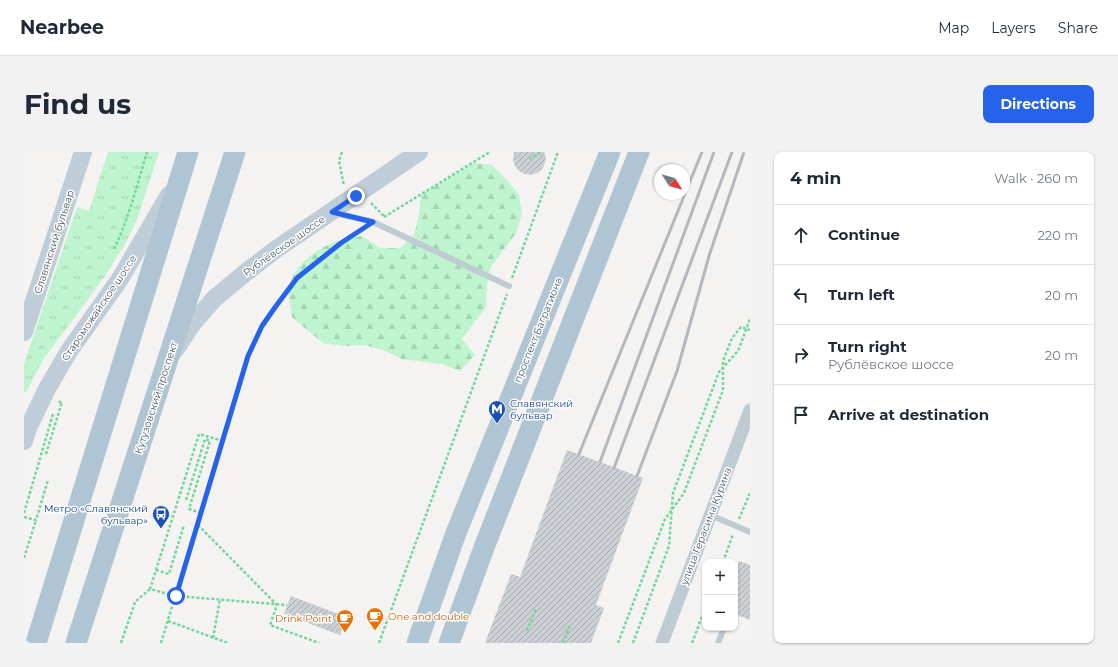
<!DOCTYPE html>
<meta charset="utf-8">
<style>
body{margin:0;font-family:Montserrat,sans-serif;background:#f2f2f3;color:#1f2937}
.controls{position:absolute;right:12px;bottom:12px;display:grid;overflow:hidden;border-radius:8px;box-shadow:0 1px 3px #0004}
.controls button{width:36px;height:36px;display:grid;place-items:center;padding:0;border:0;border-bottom:1px solid #e0e1e3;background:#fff;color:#1f2937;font:20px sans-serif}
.compass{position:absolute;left:630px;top:12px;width:36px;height:36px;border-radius:50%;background:#fff;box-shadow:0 1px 3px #0004;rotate:126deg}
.stop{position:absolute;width:12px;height:12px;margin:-9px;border:3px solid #2563eb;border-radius:50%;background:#fff}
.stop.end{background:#2563eb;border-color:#fff;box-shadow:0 1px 4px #0008}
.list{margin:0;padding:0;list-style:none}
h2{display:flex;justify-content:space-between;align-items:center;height:52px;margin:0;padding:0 16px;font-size:17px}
h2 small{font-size:13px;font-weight:400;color:#747a83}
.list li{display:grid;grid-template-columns:26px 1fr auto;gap:12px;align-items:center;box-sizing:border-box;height:60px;padding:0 16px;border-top:1px solid #e0e1e3}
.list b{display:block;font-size:15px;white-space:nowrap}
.list p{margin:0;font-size:13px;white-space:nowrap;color:#747a83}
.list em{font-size:13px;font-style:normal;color:#747a83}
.icon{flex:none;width:22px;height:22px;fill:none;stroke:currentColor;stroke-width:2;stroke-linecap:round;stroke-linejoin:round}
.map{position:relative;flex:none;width:726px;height:491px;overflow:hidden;border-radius:8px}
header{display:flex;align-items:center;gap:24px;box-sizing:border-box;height:56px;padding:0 20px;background:#fff;border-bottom:1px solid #e0e1e3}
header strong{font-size:19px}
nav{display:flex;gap:22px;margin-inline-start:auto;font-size:14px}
.intro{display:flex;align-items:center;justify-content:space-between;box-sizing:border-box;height:96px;padding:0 24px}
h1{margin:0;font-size:28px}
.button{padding:10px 18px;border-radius:8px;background:#2563eb;color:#fff;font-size:14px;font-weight:700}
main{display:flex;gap:24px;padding:0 24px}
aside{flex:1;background:#fff;border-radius:8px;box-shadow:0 1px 3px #0004}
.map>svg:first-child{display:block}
</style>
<header>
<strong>Nearbee</strong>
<nav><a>Map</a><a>Layers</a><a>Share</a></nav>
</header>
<div class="intro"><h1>Find us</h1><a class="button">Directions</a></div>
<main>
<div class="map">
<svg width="726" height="491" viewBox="0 0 726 491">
<defs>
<pattern id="forest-firs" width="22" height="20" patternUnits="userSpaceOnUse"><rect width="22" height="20" fill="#bef5cf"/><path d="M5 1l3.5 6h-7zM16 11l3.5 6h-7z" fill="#a5d4b4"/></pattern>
<pattern id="park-tufts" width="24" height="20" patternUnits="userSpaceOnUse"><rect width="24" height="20" fill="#bef5cf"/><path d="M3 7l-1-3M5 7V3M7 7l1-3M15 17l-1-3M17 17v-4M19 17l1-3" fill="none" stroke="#a5d4b4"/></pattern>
<pattern id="building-hatch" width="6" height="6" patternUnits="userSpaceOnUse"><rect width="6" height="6" fill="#ccd0d5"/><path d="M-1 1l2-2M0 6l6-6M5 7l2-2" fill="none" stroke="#a8acb0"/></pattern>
</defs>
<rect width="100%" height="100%" fill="#f5f2f2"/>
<path fill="url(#forest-firs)" d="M450,11L468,13L482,27L495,43L498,61L492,81L467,115L463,135L462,155L438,187L451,203L436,219L418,212L378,207L359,198L340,193L319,194L299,191L268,165C267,156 264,145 265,137C268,112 297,93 320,87C326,86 332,85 338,84L356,96H376L390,83L395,62L397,43Z"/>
<path fill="url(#park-tufts)" d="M84,0H135L113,68L100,94L81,124L19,208L2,240L0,239V212L53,55L65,59Z"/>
<path fill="url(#building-hatch)" d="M490,0H520L522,5L521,11L518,17L513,21L507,23L501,22L495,19L491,14L489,8Z
M543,298L619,326L572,453L580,456L567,491H461L487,422L496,425Z
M715,409L726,413V468L711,462V419Z
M267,444L322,465L316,483L260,462Z"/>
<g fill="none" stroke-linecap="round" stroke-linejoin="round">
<path stroke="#72d79d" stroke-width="2.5" stroke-dasharray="3 2" stroke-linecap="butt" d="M318,0L315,9L320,34
M505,7L517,0
M347,51L360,64
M360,65L466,0
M90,97C105,66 113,33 123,0
M488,126L534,0
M199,289L175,282L126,437L152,444L263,453
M22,302L38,250H33
M162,348L181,287L186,289L165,357L177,361
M0,361L29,262
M0,365L12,368L24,328
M715,367L726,341
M174,373L253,453L246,473L295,491
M0,406L12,368
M699,410L709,382
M132,418L145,422L160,373
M144,469L204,491
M503,479L512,456
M189,486L196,447
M97,491L111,450L126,437
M137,491L224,204L238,174L252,153L273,126L317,91L338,77
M355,491L483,142
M539,491L546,473
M594,491L641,367L660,341L699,238V209L708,186L717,175L726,178
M609,491L645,394L649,341L695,220L714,199L726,167
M668,491L681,457"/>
<path stroke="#bfcbd3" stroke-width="6" d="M311,61L349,70L485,134
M686,363L726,380
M694,491L700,476"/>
<path stroke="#bfcbd3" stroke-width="13" d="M638,491L726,258"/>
<path stroke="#becdd7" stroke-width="18" d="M0,180L59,0
M151,198L169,171L190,147L221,121L251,98L395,0
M0,289L4,276L24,235L45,199L96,127L145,43"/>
<path stroke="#b0c5d3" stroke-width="21" d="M12,491L164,0
M52,491L211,0
M393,491L432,381L586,0
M425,491L461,393L615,0"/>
<path stroke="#b4b8bd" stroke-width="3" d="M555,302L678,0
M576,310L690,0
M590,316L708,0
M613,324L653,219L685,104L720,0"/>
</g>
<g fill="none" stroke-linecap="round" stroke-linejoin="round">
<path stroke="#2563eb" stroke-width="5" d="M152,444L224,204L238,174L252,154L273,126L317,91L349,70L308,60L332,44"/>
</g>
<defs>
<g id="metro-pin" transform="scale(0.9)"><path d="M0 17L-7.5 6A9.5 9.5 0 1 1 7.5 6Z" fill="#1a4fb4" stroke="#fff"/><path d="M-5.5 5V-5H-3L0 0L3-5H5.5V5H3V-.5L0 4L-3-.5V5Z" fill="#fff"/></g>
<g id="bus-pin" transform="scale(0.9)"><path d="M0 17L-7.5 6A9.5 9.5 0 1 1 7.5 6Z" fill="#1a4fb4" stroke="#fff"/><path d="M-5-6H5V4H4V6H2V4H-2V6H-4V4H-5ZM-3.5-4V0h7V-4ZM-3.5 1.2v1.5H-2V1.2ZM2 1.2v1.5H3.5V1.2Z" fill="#fff"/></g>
<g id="cafe-pin" transform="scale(0.9)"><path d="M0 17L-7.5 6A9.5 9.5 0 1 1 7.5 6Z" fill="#e8710a" stroke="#fff"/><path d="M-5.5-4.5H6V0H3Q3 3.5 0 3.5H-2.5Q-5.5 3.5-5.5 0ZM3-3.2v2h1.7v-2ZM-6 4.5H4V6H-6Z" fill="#fff"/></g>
</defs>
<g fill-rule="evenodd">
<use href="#metro-pin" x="473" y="257"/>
<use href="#bus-pin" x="137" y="362"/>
<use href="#cafe-pin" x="351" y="464"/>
<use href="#cafe-pin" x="321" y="466"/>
</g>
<g text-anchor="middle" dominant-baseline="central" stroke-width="3" stroke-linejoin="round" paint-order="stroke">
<g font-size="10" fill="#485862" stroke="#fff">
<text transform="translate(30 90) rotate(-72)">Славянский бульвар</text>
<text transform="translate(260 94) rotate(-35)">Рублёвское шоссе</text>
<text transform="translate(75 156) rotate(-56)">Староможайское шоссе</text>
<text transform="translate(514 178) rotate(-68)">проспект Багратиона</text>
<text transform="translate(132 246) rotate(-72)">Кутузовский проспект</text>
<text transform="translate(682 374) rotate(-69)">улица Герасима Курина</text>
</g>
<g font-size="10" fill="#164399" stroke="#fff" text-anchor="start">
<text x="486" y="251">Славянский<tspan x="486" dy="12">бульвар</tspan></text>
<text x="124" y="356" text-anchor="end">Метро «Славянский<tspan x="124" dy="12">бульвар»</tspan></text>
</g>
<g font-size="10" fill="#c56008" stroke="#fff" text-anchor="start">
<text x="364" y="464">One and double</text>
<text x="308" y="466" text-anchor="end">Drink Point</text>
</g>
</g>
</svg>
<div class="controls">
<button>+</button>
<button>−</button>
</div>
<svg class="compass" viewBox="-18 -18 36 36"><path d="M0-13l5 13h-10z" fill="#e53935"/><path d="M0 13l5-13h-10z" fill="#747a83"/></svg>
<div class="stop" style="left:152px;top:444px"></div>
<div class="stop end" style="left:332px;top:44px"></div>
</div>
<aside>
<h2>4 min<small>Walk · 260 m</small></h2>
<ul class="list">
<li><svg class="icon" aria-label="ahead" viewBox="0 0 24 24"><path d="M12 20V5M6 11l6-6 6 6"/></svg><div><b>Continue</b></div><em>220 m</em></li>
<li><svg class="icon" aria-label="left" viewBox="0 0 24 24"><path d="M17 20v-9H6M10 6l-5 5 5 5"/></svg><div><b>Turn left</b></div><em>20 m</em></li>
<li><svg class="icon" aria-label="right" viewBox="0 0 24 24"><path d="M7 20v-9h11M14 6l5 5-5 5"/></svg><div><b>Turn right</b><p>Рублёвское шоссе</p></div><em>20 m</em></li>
<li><svg class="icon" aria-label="arrive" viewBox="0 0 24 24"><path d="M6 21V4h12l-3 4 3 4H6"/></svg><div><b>Arrive at destination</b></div></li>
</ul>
</aside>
</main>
